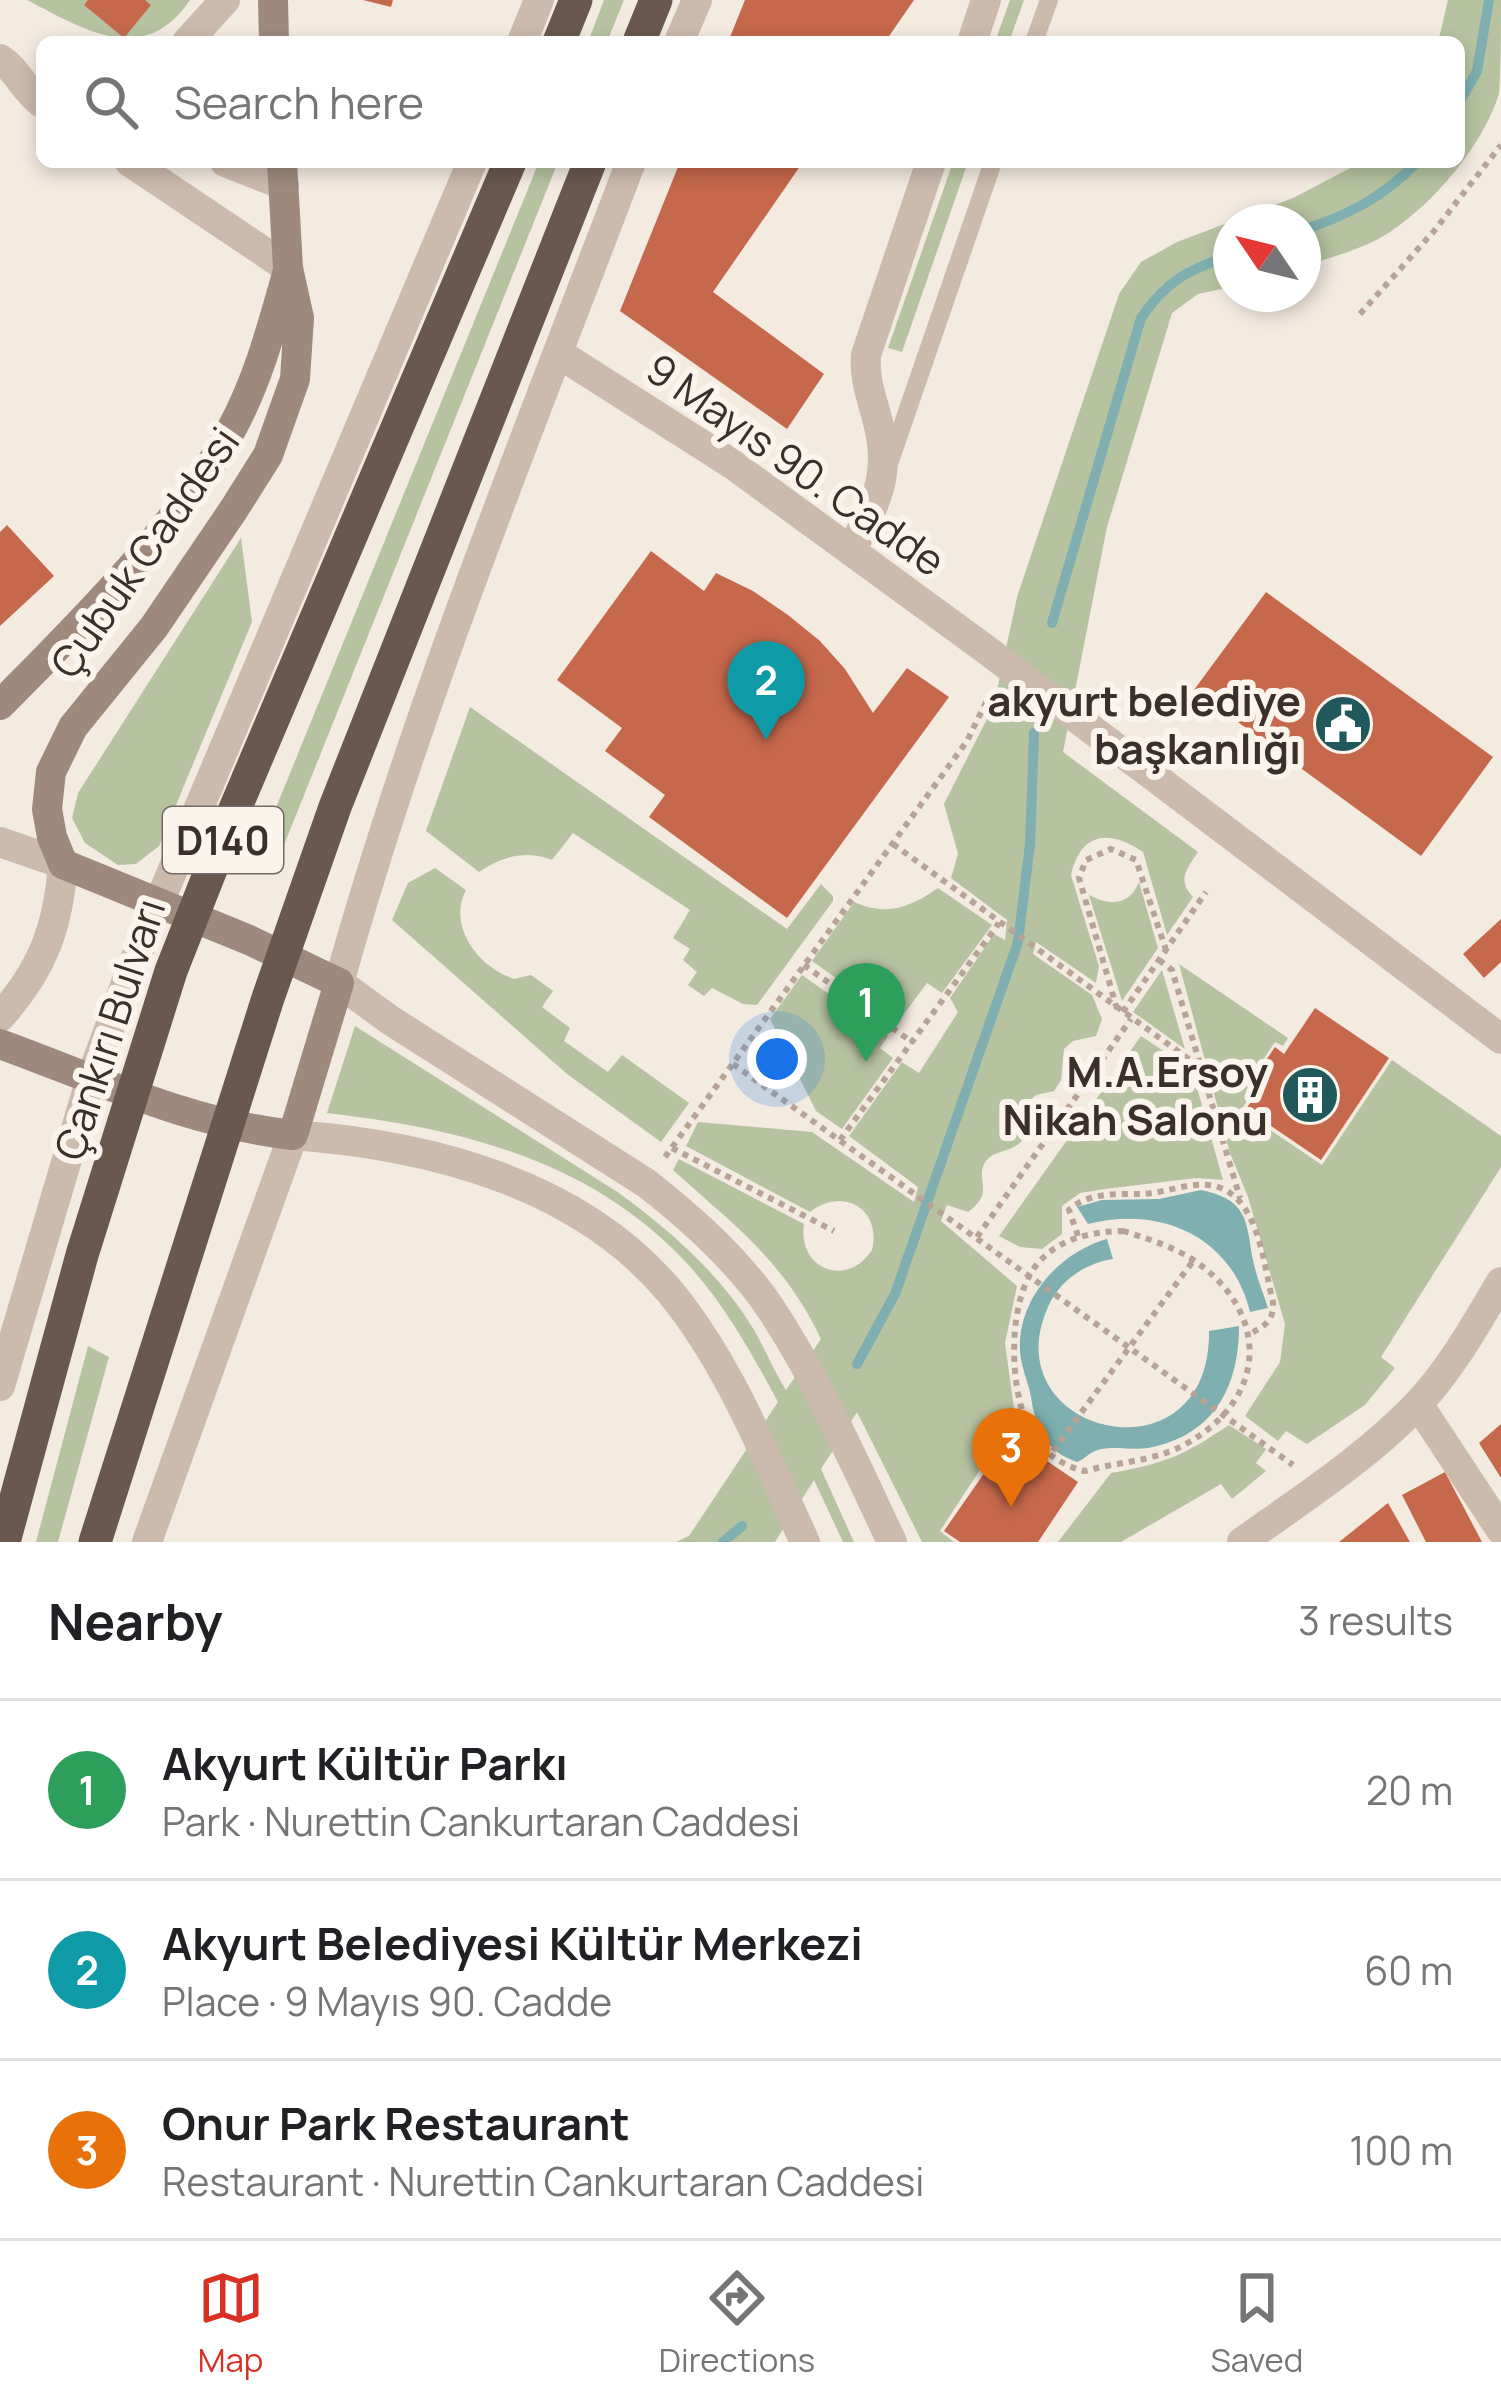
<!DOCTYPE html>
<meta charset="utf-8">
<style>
body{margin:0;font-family:Manrope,sans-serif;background:#f6f6f6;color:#202124}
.compass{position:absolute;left:1213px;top:204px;width:108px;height:108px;border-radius:50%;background:#fff;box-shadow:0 6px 18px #0003;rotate:305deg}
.you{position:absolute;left:777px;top:1059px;width:42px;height:42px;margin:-30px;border:9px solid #fff;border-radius:50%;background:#1a73e8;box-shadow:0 0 0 18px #1a73e833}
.badge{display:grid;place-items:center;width:78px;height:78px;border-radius:50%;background:#d93025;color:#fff;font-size:39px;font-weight:700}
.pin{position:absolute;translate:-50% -99px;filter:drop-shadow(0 3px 6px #0008)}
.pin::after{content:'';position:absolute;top:63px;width:42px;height:36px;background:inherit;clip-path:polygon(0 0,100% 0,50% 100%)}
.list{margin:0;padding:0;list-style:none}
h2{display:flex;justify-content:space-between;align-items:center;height:156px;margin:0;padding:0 48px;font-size:51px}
h2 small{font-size:39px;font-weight:400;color:#757577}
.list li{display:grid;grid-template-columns:78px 1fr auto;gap:36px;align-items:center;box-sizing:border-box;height:180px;padding:0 48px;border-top:3px solid #e0e0e0}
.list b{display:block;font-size:45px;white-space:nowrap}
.list p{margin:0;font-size:39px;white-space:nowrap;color:#757577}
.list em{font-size:39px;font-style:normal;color:#757577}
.icon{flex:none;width:66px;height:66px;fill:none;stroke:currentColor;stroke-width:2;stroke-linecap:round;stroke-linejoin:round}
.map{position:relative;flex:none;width:1501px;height:1542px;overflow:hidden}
.search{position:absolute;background:#fff;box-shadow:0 6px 18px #0003;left:36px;right:36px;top:36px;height:132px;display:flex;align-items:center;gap:30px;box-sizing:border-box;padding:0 42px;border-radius:18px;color:#757577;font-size:45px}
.sheet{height:696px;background:#fff}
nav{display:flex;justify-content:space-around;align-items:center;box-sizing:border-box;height:168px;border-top:3px solid #e0e0e0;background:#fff;font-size:33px;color:#757577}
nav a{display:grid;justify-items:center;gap:6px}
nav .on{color:#d93025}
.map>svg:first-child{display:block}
</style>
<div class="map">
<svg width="1501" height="1542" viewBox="0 0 1501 1542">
<rect width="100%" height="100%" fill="#f3eae0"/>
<path fill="#b7c3a0" d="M27,0H190C144,68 85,30 27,0Z
M604,0H624L607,42H588Z
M1010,0H1024L1009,42H995Z
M1448,0H1501C1501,29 1501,66 1499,94C1483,145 1435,202 1390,232C1364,249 1332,257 1303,266V222H1231V287L1198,294L1172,313L1107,527L1063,752L1198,852C1186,870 1177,880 1193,897L1167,935L1143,852C1109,829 1081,832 1071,875L1099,966L1096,983L1036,942L1033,954L1092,995L1102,1019L1096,1036L1073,1041L1064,1049L1061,1080L1054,1091L1036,1095L1025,1105C1023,1115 1027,1126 1025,1134C1020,1153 996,1148 986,1161C973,1180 997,1190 968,1212L947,1205L941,1221L1017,1286L1005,1343L1015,1416L940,1531L954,1542H922L857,1412L821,1469L854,1542H843L814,1480L775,1542H676L689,1536L778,1402C753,1356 728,1310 693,1270C597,1162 465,1129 327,1113L355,1026L619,1193C669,1230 717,1271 751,1325C764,1346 773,1370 786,1390L821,1339C784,1261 735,1226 673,1170L679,1159L804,1224C797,1269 847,1289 872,1250C882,1209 843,1186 810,1212L686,1146L698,1122L812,1132L914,1202L918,1187L849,1136L902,1062L919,1073L958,1012L950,998L994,934L1005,940L1007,920L951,878L958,854L944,804L994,705L1017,597L1119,294L1141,262L1177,242L1293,198L1362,162H1459V42H1438Z
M539,162H558L282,850L262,842Z
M953,162H968L902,352L888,348Z
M241,538L252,622L159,846L136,864L118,865L85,843L72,818L78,793Z
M470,707L787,929L821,884L833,896V901L757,1005L743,1004L712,988L704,996L688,985L697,972L683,960L690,949L673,938L690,910L573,833L552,860C526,850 502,856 479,872L426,831Z
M435,868L466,890C447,926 478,967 514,979L531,975L553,991L542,1007L570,1028L564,1041L608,1072L622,1055L689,1103L661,1142L567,1074L392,920L408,883Z
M1139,882L1158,948L1122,1001L1089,895C1110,906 1129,906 1139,882Z
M938,888L992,925L942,993L927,983L898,1022L812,961L854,902C888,917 910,907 938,888Z
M1179,964L1288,1038L1283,1046L1275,1042L1252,1077L1259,1083L1241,1110L1322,1165L1392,1060L1501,1136V1167L1381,1357L1395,1368L1365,1405L1307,1444L1286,1431L1278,1441L1245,1416L1280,1362L1285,1324L1248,1197L1230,1153Z
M1162,970L1185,1049L1133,1012Z
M802,975L888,1036L880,1048L893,1058L842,1129L816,1111L770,1019Z
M1141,1036L1192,1070L1223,1180L1196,1178L1105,1189L1080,1193L1062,1206V1234L1042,1249L1020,1247L999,1236Z
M88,1346L109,1357L58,1542H36Z
M1229,1425L1266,1449L1256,1463L1266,1471L1232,1499L1221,1484L1121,1542H1058L1111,1473C1166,1463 1183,1456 1229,1425Z"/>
<path fill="#7fafb0" d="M1201,1190C1248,1200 1246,1220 1253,1260C1256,1276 1263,1292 1268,1308L1250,1312C1232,1237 1161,1205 1088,1224L1077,1207L1102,1200L1159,1199Z
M1107,1239L1113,1259C1085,1263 1059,1281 1048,1307C991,1435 1211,1487 1209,1331L1239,1326C1239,1388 1213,1436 1148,1448C1131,1451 1108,1444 1093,1452C1087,1455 1083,1460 1077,1462C1045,1451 1036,1429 1031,1397C1028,1381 1021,1367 1020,1351C1017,1299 1060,1252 1107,1239Z"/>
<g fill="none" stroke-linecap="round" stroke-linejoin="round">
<path stroke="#7fafb0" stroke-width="10" d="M1459,103L1477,71L1489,0
M1303,230C1348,215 1384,197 1417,162
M1052,623L1141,318C1167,280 1188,270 1231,255
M857,1364L895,1294L1018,942L1030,844L1034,733
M723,1542L742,1526"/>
</g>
<path fill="#c5684c" d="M88,0H145L151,5L124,38L84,5Z
M363,0H393L391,7Z
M745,0H914L885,42H728Z
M680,162H803L713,292L824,374L787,429L620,311Z
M7,525L54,576L0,626V532Z
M651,551L704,591L716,573L753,591L788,615L820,641L845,669L873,713L907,668L949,697L787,918L649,817L665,795L605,751L622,728L557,680Z
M1266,592L1493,757L1421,856L1194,690Z
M1501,919V962L1484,978L1463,954Z
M1315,1008L1389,1058L1321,1160L1246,1109L1265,1081L1256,1075L1275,1047L1284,1054Z
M1501,1424V1478L1479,1443Z
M1010,1436L1078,1482L1038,1542H960L944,1531Z
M1445,1472L1474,1527L1482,1542H1426L1402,1495Z
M1388,1503L1410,1542H1339Z"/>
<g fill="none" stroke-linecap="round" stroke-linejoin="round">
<path stroke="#b8a496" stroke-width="6" stroke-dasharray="6 6" stroke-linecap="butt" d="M1360,314L1434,231L1501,145
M893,844L1201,1068
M1159,960L1172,970L1240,1198
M804,965L912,1042
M1117,1009L1079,878L1086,860L1111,849L1136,860L1166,950
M1123,1012L1206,892
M733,1064L1293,1465
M840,1140L999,923
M672,1148L834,1231
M665,1157L967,741L991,692
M1123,1231C1146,1238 1171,1246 1192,1259C1271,1312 1269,1399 1184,1445C1155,1461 1117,1462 1085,1471C1061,1466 1038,1449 1028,1426C1009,1385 1007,1299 1038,1263C1060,1238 1090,1232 1123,1231Z
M1078,1236L1069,1210C1088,1192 1117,1194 1142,1194C1164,1193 1186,1183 1208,1185C1259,1190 1263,1264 1273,1302C1274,1322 1264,1326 1248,1335
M977,1237L1131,1019
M1053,1451L1193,1261"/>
<path stroke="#ccbaac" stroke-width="18" d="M1034,42L1049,0
M890,461L993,162"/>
<path stroke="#ccbaac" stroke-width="30" d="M972,42L986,0
M851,551C875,503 892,477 878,422C872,398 864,380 866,355L931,162
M1418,1404L1501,1530"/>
<path stroke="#ccbaac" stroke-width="30" d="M187,42L225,0
M522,42L539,0
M679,42L697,0
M0,59C19,71 23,90 42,103
M130,162L288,268
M225,162L284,185
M631,162C528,433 417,703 339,983L390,1020L646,1183C691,1218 739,1261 771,1309C819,1382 855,1464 892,1542
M558,353L732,464L984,648L1501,1039
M0,842L63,864C58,928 43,969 0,1017
M0,1386L91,1078L133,964L472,162
M147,1542L293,1135C429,1145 580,1183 671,1293C730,1365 766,1458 805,1542
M1242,1542C1302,1499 1366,1458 1417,1405C1451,1369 1476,1324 1501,1282"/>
<path stroke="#9f897d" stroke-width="30" d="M273,0L274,42
M0,705C78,626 179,527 231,430C258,381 272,327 287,274
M0,1044C96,1079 191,1124 293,1135L339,983L249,940L63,864L52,837L47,809L51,772L73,727L154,627L234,509L268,455L295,379L299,318L288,268L282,162"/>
<path stroke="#6a584f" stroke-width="33" d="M559,42L576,0
M639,42L656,0"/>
<path stroke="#6a584f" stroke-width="33" d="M4,1542L82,1255L171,971L232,816L510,162
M95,1542L268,998L335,807L590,162"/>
</g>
<defs>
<g id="civic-disc" transform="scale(3)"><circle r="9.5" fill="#20585b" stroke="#faf4ed"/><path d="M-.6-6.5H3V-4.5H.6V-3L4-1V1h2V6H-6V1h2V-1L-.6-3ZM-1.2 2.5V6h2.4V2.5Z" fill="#fff"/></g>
<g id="building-disc" transform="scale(3)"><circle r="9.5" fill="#20585b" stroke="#faf4ed"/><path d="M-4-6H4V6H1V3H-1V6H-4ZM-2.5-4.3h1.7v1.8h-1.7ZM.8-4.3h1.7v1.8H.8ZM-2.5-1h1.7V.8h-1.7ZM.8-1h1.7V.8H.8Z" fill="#fff"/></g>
</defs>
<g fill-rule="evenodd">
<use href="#civic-disc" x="1343" y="724"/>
<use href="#building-disc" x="1310" y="1095"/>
</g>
<g text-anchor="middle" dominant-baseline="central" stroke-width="12" stroke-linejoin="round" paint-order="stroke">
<rect fill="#faf4ed" stroke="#746a65" stroke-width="3" x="163" y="807" width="120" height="66" rx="9"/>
<g font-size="39" font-weight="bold" fill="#3a2f2b">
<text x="223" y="840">D140</text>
</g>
<g font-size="42" fill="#3a2f2b" stroke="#faf4ed">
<text transform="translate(796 464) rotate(35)">9 Mayıs 90. Cadde</text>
<text transform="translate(144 552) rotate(-55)">Çubuk Caddesi</text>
<text transform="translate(109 1029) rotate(-72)">Çankırı Bulvarı</text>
</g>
<g font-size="42" font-weight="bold" fill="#3a2f2b" stroke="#faf4ed" text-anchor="end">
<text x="1301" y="700">akyurt belediye<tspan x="1301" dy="48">başkanlığı</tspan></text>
<text x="1268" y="1071">M.A.Ersoy<tspan x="1268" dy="48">Nikah Salonu</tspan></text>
</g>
</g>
</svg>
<svg class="compass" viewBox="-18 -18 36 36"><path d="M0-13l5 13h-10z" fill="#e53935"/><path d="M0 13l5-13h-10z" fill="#757577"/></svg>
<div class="you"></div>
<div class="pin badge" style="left:866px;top:1062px;background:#2e9e5b">1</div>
<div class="pin badge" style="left:766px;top:740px;background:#0f9aa8">2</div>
<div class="pin badge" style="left:1011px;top:1507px;background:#e8710a">3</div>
<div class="search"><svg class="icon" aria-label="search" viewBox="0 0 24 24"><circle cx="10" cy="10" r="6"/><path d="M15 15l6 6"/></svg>Search here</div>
</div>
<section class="sheet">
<h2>Nearby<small>3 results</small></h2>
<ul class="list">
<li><span class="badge" style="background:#2e9e5b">1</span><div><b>Akyurt Kültür Parkı</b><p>Park · Nurettin Cankurtaran Caddesi</p></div><em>20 m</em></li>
<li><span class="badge" style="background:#0f9aa8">2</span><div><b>Akyurt Belediyesi Kültür Merkezi</b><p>Place · 9 Mayıs 90. Cadde</p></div><em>60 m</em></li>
<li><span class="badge" style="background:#e8710a">3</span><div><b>Onur Park Restaurant</b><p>Restaurant · Nurettin Cankurtaran Caddesi</p></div><em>100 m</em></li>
</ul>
</section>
<nav>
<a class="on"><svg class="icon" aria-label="map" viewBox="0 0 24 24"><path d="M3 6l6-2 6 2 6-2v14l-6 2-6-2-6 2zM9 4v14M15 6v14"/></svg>Map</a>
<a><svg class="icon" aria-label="directions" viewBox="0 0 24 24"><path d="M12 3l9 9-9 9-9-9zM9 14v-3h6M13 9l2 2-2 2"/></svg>Directions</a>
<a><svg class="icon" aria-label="saved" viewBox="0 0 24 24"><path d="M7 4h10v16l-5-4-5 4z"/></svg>Saved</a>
</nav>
